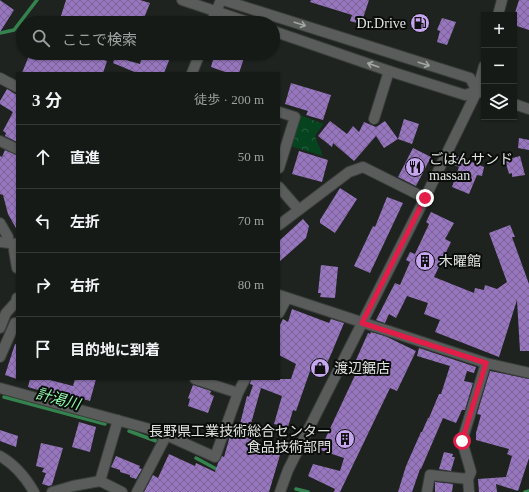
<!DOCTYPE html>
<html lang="ja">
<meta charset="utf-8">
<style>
body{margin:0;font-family:"Times New Roman","Noto Sans JP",serif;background:#1f2320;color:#f1f3f6}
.controls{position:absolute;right:12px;top:12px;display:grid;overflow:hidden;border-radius:0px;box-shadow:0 1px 3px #0004}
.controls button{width:36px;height:36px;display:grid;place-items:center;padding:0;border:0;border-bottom:1px solid #353836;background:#161a17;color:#f1f3f6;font:20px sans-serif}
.stop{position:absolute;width:12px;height:12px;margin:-9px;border:3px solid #e11d48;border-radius:50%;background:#fff}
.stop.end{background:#e11d48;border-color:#fff;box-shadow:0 1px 4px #0008}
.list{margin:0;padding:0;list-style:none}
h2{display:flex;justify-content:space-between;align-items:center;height:52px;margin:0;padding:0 16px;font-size:17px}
h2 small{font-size:13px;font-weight:400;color:#9ea1a1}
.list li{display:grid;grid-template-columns:26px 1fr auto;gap:12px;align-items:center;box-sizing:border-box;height:64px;padding:0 16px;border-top:1px solid #353836}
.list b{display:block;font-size:15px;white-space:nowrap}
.list em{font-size:13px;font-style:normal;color:#9ea1a1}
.icon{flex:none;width:22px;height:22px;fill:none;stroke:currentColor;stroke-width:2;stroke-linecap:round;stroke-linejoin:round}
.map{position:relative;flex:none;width:529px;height:492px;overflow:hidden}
.search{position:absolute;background:#161a17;box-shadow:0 1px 3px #0004;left:16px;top:16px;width:264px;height:44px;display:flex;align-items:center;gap:10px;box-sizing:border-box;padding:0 14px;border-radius:22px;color:#9ea1a1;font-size:15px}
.panel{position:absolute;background:#161a17;box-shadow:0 1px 3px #0004;left:16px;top:72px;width:264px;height:308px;border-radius:0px}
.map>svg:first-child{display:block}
</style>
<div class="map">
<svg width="529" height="492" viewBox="0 0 529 492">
<defs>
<pattern id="park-crowns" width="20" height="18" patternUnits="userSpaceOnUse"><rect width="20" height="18" fill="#064420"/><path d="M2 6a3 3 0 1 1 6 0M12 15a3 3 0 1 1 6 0" fill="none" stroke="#2a5f40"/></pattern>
<pattern id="building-cross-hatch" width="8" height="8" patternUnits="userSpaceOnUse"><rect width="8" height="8" fill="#9776bf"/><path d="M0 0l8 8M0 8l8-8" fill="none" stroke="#7a6494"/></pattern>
</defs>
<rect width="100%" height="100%" fill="#1e231f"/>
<path fill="url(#park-crowns)" d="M300,115L323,124L315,136L323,156L290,146Z"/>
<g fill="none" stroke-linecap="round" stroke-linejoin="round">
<path stroke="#34834e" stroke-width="3.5" d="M0,33L14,30L37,0
M4,397L105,424
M129,431L156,441
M196,458L220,471
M296,489L308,492
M525,492L529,491"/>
</g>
<path fill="url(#building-cross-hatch)" d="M0,0L14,10L0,32Z
M66,0H140L150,3L142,23H73L60,19Z
M311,0H369L361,24L350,21L352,15L310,2Z
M519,0H529V30L514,25V16Z
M442,18L456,22L447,45L437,42L440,31L437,30Z
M30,53L41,57L42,53H81L107,61L103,73H22Z
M143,53H172L164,73H137L113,63L115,57L140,64Z
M215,53H228L244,58L239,73H228L211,67Z
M291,83L331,95L323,120L306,115L308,111L285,104Z
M7,89L17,95V142L5,136L6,133L3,131L13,112L0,104V101Z
M404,119L419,124L412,144L398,139L384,148L376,136L354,161L333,143L332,147L318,136L330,121L347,134L353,126L359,132L364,122L376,127L385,121L398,139Z
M519,138L529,140V150L518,148Z
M413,148L431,157L416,186L398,177Z
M5,150L17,155V230L8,214L3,195L0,194V156L2,157Z
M299,151L328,160L322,182L292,174Z
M457,156L484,167L482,176L477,175L469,194L452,187L459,167L454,165Z
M520,156L525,175L512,177V173L509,174L505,160Z
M340,188L357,199L335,233L320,223V220Z
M387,197L403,203L370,273L354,266L373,226L375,227Z
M431,212L454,223L445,239L451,242L434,277L474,293L475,288L484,290L485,285L497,289L507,282L489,233L510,225L515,237H512L529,284V351H520L517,300L499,357L435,332L440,320L424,314L428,303L407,296L396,318L389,314L385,323L376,320L395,283L400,285L410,262L406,260L410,252L415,254L429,224L426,222Z
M303,219L309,226L306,238L279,262V241Z
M321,265L338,267L335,298L320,297L321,293H318Z
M292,309L329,323L331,319L344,323L332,352L321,377L310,371L296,411L293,410L288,427L274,424L282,396L261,388L250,427L259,430L255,448L280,455L269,492H144L153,475L158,478L169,454L195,466L196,463L215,472L218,463L222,456L224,457L230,436L232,435L235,423L240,424L247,396L249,397L253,385L250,384L251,379H291L296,364L279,355V327L283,319L288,322Z
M371,332L385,336L416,351L397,391L390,388L340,492H334L335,489L308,476L313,464L340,471L344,458L320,450L357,371L352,369L368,333L370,334Z
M15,344H17V379L5,375Z
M419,348L476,367L474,373L467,371L464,381L473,383L465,410H462L456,423L443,418L421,469H420L412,492H398L406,466L421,432H422L428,418H429L439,394H441L450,366L417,356Z
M490,371L529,379V458L518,491L496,484L497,492H479L478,479L506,477L512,456L507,454L509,449L476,440V433L481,415L477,414Z
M30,379H46L73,386L75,379H96L90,401L66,394L65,398L28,387Z
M193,385L211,391L210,394L214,396L208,413L188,406L190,399L188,398Z
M79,422L96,427L90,452L72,447Z
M0,430L18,436L16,447L0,441Z
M41,443L63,448L52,485L49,486L42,484L46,473L42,472L44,468L36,466Z
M444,452L453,454L452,457H455L451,471L439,469Z
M116,456L140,466L139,468L142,469L136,479L130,477V475L120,472V470L111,467Z
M435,482L453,484L452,492H435Z"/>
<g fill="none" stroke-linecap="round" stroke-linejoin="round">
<g stroke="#393e3a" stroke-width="12">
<path id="pedestrian" d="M0,223L8,237
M14,250L17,268
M0,328L6,313L16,302L17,298"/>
</g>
<g stroke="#393e3a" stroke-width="12">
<path id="minor" d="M498,15L502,0
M211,23L221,0
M192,73L200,53
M0,78L17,87
M477,91L484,66
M279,112L295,117L279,168
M374,119L389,71
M0,141L17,149
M279,187L299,210
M279,225L349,172L363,167L425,198
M0,242L17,244
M279,295L486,363L529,373
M279,313L287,298
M0,357L15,323H17
M195,379L238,393L245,379
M0,388L157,431L215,457L238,393
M468,479L469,492
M100,481L118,420
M52,492L73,486L100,481L122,492
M137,492L166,436
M427,492L430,475L468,479L471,472L462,441L486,363"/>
</g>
<g stroke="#393e3a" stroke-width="12">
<path id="tertiary" d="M182,0L251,23
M223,0L470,78L477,91
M273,31L389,71L465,95L477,91L484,93
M514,104L529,109
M0,456C14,464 26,478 34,492
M280,492L288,470L425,198L477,91"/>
</g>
<use href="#pedestrian" stroke="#595c5a" stroke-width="10"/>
<use href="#minor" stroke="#595c5a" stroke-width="10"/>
<use href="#tertiary" stroke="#595c5a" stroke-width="10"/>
</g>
<defs><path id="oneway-shaft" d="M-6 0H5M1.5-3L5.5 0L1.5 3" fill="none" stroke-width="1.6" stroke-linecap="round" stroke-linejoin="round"/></defs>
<g stroke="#a3a7a4">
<use href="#oneway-shaft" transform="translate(300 24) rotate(18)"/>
<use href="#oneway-shaft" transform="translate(424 64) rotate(18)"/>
<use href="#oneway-shaft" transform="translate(373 65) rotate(-161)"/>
</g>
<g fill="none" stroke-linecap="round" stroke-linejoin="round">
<path stroke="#e11d48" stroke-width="5" d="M425,198L362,323L486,363L462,441"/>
</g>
<defs>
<g id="fuel-disc" transform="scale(1)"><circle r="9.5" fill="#c7a6f0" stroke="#0a0c0a"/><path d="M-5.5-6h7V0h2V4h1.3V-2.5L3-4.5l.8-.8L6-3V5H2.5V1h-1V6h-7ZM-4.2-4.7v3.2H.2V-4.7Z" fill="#111"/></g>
<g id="restaurant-disc" transform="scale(1)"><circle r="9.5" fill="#c7a6f0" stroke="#0a0c0a"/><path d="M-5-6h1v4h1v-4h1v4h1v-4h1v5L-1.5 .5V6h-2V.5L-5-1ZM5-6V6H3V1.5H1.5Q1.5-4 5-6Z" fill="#111"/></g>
<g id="building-disc" transform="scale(1)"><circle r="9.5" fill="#c7a6f0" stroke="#0a0c0a"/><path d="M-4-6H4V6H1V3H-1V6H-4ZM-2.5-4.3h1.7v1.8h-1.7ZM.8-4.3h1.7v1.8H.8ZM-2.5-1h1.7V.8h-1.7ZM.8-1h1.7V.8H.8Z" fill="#111"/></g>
<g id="shop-disc" transform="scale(1)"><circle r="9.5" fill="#c7a6f0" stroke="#0a0c0a"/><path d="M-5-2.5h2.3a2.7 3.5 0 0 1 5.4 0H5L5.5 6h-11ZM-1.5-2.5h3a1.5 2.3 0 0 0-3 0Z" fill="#111"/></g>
</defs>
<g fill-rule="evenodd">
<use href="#fuel-disc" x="420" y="23"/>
<use href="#restaurant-disc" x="415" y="167"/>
<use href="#building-disc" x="425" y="261"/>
<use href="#shop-disc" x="320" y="368"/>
<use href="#building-disc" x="345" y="439"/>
</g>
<g text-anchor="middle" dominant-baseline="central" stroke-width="4" stroke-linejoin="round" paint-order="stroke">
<g font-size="14" fill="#e0e4e1" stroke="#0a0c0a" text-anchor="start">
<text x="406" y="23" text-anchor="end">Dr.Drive</text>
<text x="429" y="159">ごはんサンド<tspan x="429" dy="16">massan</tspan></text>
<text x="439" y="261">木曜館</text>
<text x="334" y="368">渡辺鋸店</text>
<text x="331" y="431" text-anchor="end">長野県工業技術総合センター<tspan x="331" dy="16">食品技術部門</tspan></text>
</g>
<g font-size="15" font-style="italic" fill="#8ff7ac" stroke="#0a0c0a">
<text transform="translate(58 399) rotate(15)">計渇川</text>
</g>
</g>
</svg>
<div class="controls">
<button>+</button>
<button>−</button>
<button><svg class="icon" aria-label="layers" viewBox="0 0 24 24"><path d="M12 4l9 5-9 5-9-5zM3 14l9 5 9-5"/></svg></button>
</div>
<div class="stop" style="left:462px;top:441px"></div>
<div class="stop end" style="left:425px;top:198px"></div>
<div class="search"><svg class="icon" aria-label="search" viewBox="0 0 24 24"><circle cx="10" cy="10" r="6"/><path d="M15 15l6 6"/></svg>ここで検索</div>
<section class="panel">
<h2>3 分<small>徒歩 · 200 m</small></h2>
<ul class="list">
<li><svg class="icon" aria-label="ahead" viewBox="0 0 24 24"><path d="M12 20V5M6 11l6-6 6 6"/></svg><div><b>直進</b></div><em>50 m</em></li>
<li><svg class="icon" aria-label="left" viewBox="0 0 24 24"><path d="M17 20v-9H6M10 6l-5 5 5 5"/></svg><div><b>左折</b></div><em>70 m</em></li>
<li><svg class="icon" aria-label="right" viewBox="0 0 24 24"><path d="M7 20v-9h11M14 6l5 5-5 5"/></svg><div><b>右折</b></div><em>80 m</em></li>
<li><svg class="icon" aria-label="arrive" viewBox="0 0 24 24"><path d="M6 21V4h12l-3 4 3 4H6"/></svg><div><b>目的地に到着</b></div></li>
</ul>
</section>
</div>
